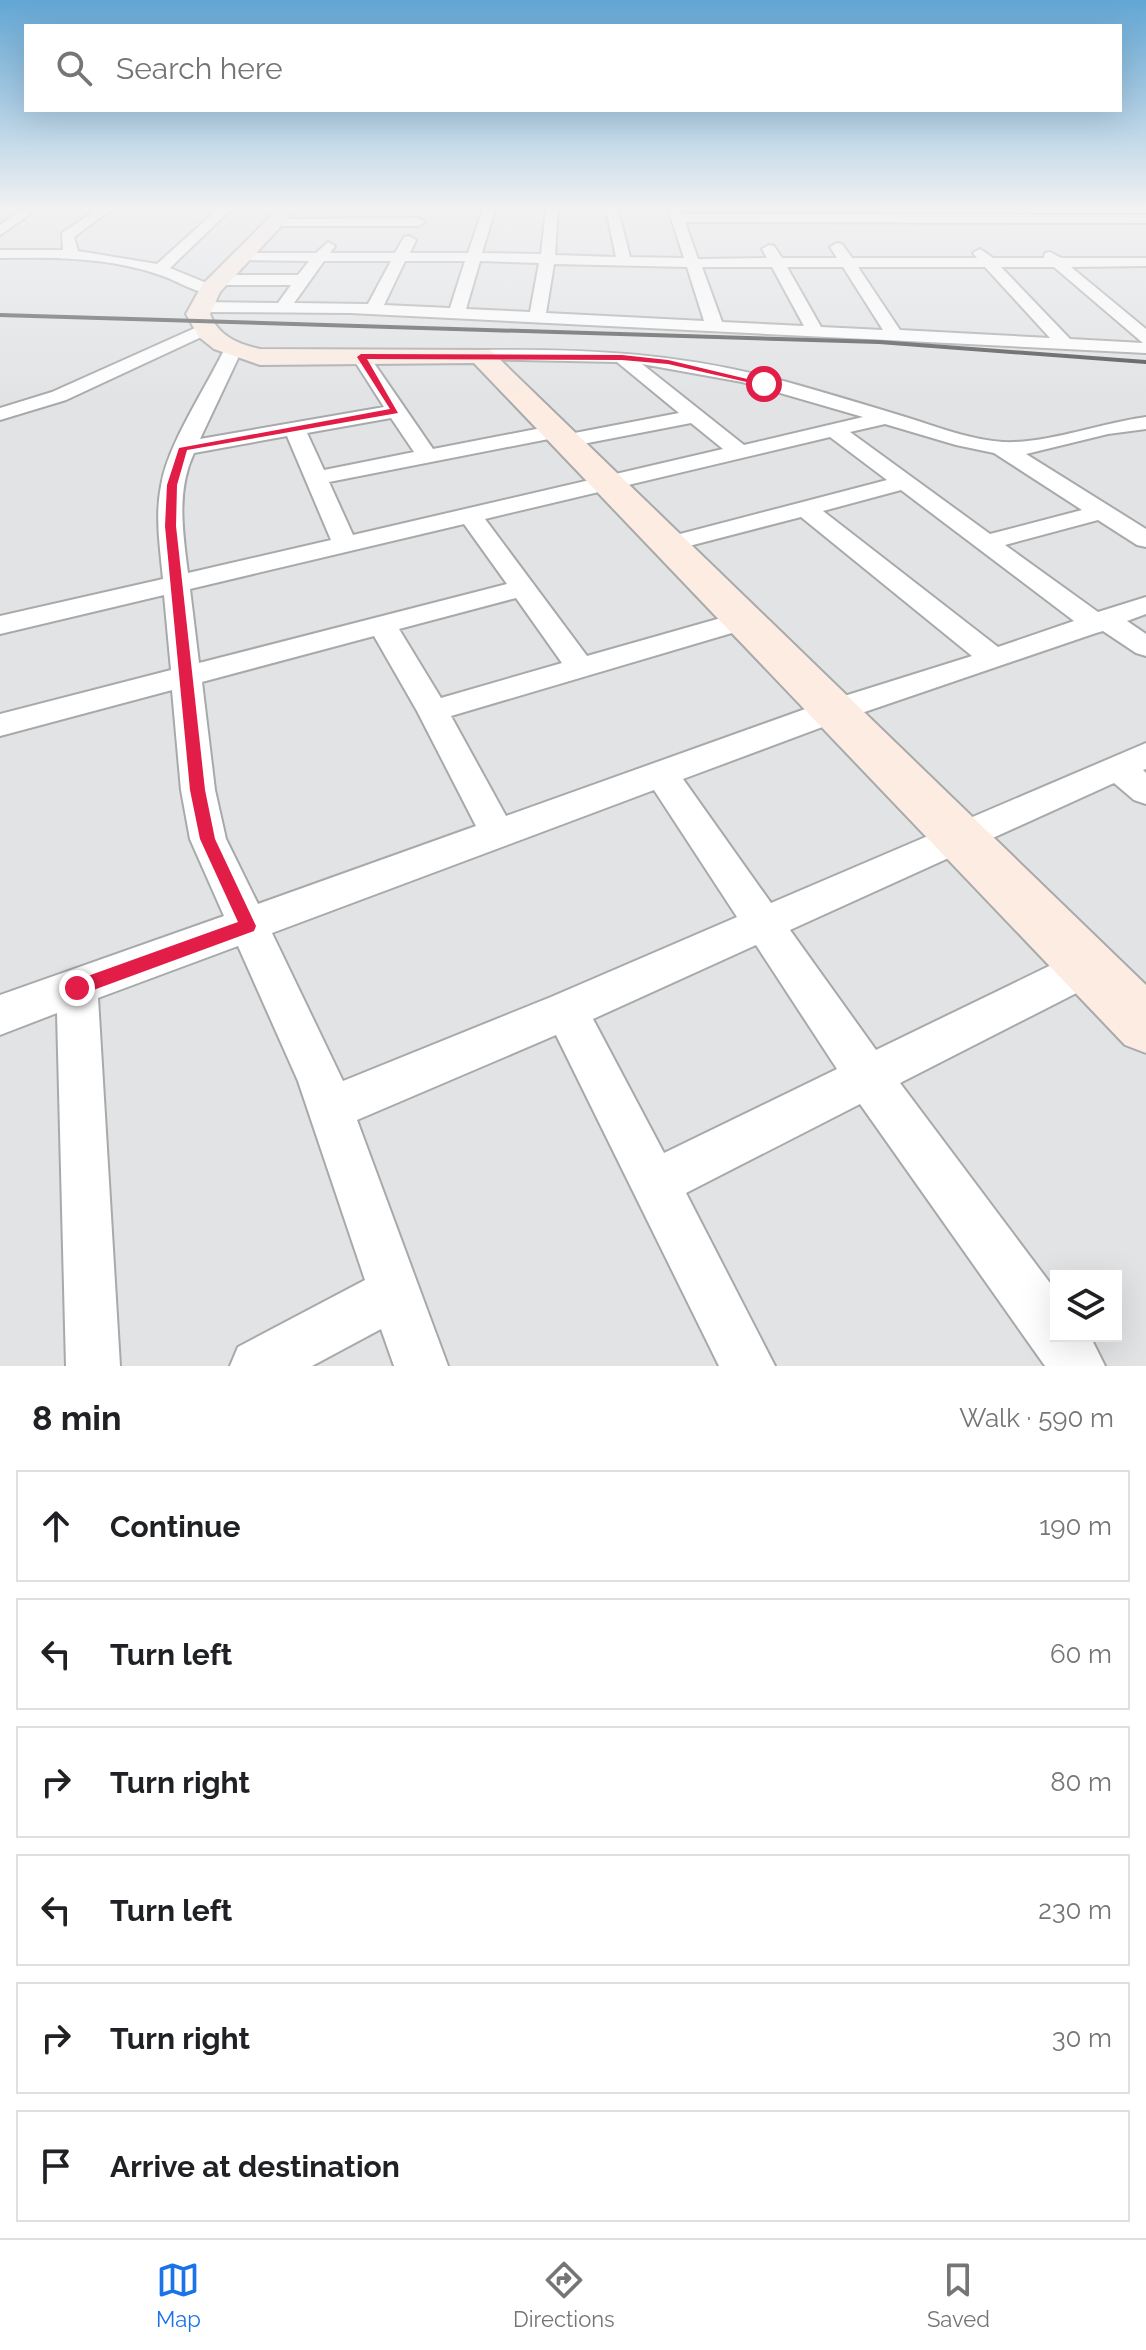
<!DOCTYPE html>
<meta charset="utf-8">
<style>
body{margin:0;font-family:Raleway,sans-serif;background:#f2f2f2;color:#202124}
.controls{position:absolute;right:24px;bottom:24px;display:grid;overflow:hidden;border-radius:0px;box-shadow:0 8px 32px #0002}
.controls button{width:72px;height:72px;display:grid;place-items:center;padding:0;border:0;border-bottom:2px solid #e0e0e0;background:#fff;color:#202124;font:40px sans-serif}
.stop{position:absolute;width:24px;height:24px;margin:-18px;border:6px solid #e11d48;border-radius:50%;background:#fff}
.stop.end{background:#e11d48;border-color:#fff;box-shadow:0 2px 8px #0008}
.list{margin:0;padding:0;list-style:none}
h2{display:flex;justify-content:space-between;align-items:center;height:104px;margin:0;padding:0 32px;font-size:34px}
h2 small{font-size:26px;font-weight:400;color:#757577}
.list li{display:grid;grid-template-columns:52px 1fr auto;gap:24px;align-items:center;box-sizing:border-box;height:112px;margin:0 16px 16px;padding:0 16px;border:2px solid #e0e0e0;border-radius:0px}
.list b{display:block;font-size:30px;white-space:nowrap}
.list em{font-size:26px;font-style:normal;color:#757577}
.icon{flex:none;width:44px;height:44px;fill:none;stroke:currentColor;stroke-width:2;stroke-linecap:round;stroke-linejoin:round}
.map{position:relative;flex:none;width:1146px;height:1366px;overflow:hidden}
.search{position:absolute;background:#fff;box-shadow:0 8px 32px #0002;left:24px;right:24px;top:24px;height:88px;display:flex;align-items:center;gap:20px;box-sizing:border-box;padding:0 28px;border-radius:0px;color:#757577;font-size:30px}
.sheet{height:872px;background:#fff}
nav{display:flex;justify-content:space-around;align-items:center;box-sizing:border-box;height:112px;border-top:2px solid #e0e0e0;background:#fff;font-size:22px;color:#757577}
nav a{display:grid;justify-items:center;gap:4px}
nav .on{color:#1a73e8}
.map>svg:first-child{display:block}
</style>
<div class="map">
<svg width="1146" height="1366" viewBox="0 0 1146 1366">
<rect width="100%" height="100%" fill="#e1e3e5"/>
<g fill="none" stroke-linecap="round" stroke-linejoin="round">
<g stroke="#a8a9ab" stroke-width="4">
<path id="street" d="M23,209H37L0,235V225Z
M98,209H112L74,237L78,251L157,264L218,209H231L170,268L216,287V293C200,296 178,281 163,276C111,257 54,257 0,258V250H63L62,233Z
M483,209H495L482,253L541,254L546,209H558L555,255L616,257L606,209H618L630,257L684,258L668,209H680L682,214L1146,215V223L685,222L698,259L767,258L762,249L769,245L774,246L782,258H837L830,247L837,243L842,244L852,258H977L973,253L980,249L993,258H1044L1045,253L1050,252L1061,258H1146V266L1071,267L1146,329V353L350,313L202,312L194,307L202,302L278,303L291,285H219L211,280L219,275H298L309,261L239,260V254L244,253H316L328,242L335,246L330,253H395L404,237L409,236L416,240L410,253H468ZM324,261H391L368,304L294,303ZM405,261H465L450,308L384,305ZM480,261L539,263L530,312L466,309ZM554,264L687,267L704,321L546,313ZM702,267H772L804,326L722,322ZM787,267H843L883,330L821,327ZM858,267H985L1050,338L900,330ZM1001,267H1054L1143,343L1070,339Z
M275,219L418,218L425,222L418,226H270V220Z
M204,324L210,325L213,329L210,333L66,400L0,420V408L52,392Z
M232,347L241,352L200,439L384,407L352,357L361,352L367,353L433,449L557,425L564,427L567,431L564,435L679,413L617,362L475,359L472,355L475,351L481,350C592,349 679,353 787,382C830,394 873,407 915,420C943,429 973,440 1003,442C1046,444 1101,423 1146,417V429L1108,434L1026,454L1146,529V547L1137,545L1098,520L1005,545L1098,612L1146,597V614L1127,621L1146,634V656L1136,653L1103,631L1096,633L844,719L683,779L771,903L1146,743V769L1143,770L1146,773V804L1134,800L1114,783L790,930L876,1050L1074,954L1088,949L1102,954L1108,967L1102,980L900,1083L1056,1291V1336H1090L1105,1366H1045L860,1104L686,1193L775,1366H719L556,1035L357,1120L448,1366H394L381,1329L312,1366H230L238,1347L365,1280L298,1081L238,946L98,998L120,1366H66L57,1013L0,1035V995L224,916L190,839L181,790L172,690L0,736V714L171,670L164,595L0,634V616L163,579C160,548 155,516 161,486C167,446 204,391 223,352ZM642,364L742,382L863,417L744,445ZM391,418L414,452L324,470L307,433ZM691,423L723,449L353,535L329,482L559,437L556,441L560,445L567,447ZM885,424L956,445L994,453L1082,510L990,534L850,432ZM287,436L331,540L188,573C183,533 176,491 194,453ZM830,437L887,480L657,540L654,545L657,550L666,552L801,517L972,656L822,703L506,816L451,716L752,627L756,621L752,615L742,612L587,656L485,519ZM901,490L1074,621L998,647L823,511ZM464,524L507,584L199,663L190,589ZM516,598L562,663L441,698L399,629ZM374,636L417,711L476,826L258,904L226,839L215,790L202,682ZM654,790L737,917L551,997L343,1081L272,933ZM756,945L837,1069L664,1153L593,1019Z"/>
</g>
<g stroke="#a8a9ab" stroke-width="4">
<path id="secondary" d="M278,209H297L220,292L210,314C218,336 238,344 260,349L490,350L1146,985V1053L1125,1045L474,363L260,365L214,349L199,337L186,314L202,285Z"/>
</g>
<use href="#street" fill="#fff" fill-rule="evenodd"/>
<use href="#secondary" fill="#fcece2" fill-rule="evenodd"/>
<path stroke="#4b4c4d" stroke-width="4" d="M0,315L879,342L1146,362"/>
</g>
<linearGradient id="sky" x2="0" y2="1"><stop stop-color="#62a6d4"/><stop offset="0.52" stop-color="#f2f2f3"/><stop offset="1" stop-color="#f2f2f3" stop-opacity="0"/></linearGradient>
<rect width="1146" height="400" fill="url(#sky)"/>
<path fill="#e11d48" d="M361,354L622,355L668,360L768,384L764,386L668,364L622,360L367,359L398,413L187,450L177,485L176,526L205,790L215,839L256,926L254,931L77,996L71,993L68,988L71,982L238,922L200,839L190,790L165,526L167,485L179,448L390,409L357,357Z"/>
</svg>
<div class="controls">
<button><svg class="icon" aria-label="layers" viewBox="0 0 24 24"><path d="M12 4l9 5-9 5-9-5zM3 14l9 5 9-5"/></svg></button>
</div>
<div class="stop" style="left:764px;top:384px"></div>
<div class="stop end" style="left:77px;top:988px"></div>
<div class="search"><svg class="icon" aria-label="search" viewBox="0 0 24 24"><circle cx="10" cy="10" r="6"/><path d="M15 15l6 6"/></svg>Search here</div>
</div>
<section class="sheet">
<h2>8 min<small>Walk · 590 m</small></h2>
<ul class="list">
<li><svg class="icon" aria-label="ahead" viewBox="0 0 24 24"><path d="M12 20V5M6 11l6-6 6 6"/></svg><div><b>Continue</b></div><em>190 m</em></li>
<li><svg class="icon" aria-label="left" viewBox="0 0 24 24"><path d="M17 20v-9H6M10 6l-5 5 5 5"/></svg><div><b>Turn left</b></div><em>60 m</em></li>
<li><svg class="icon" aria-label="right" viewBox="0 0 24 24"><path d="M7 20v-9h11M14 6l5 5-5 5"/></svg><div><b>Turn right</b></div><em>80 m</em></li>
<li><svg class="icon" aria-label="left" viewBox="0 0 24 24"><path d="M17 20v-9H6M10 6l-5 5 5 5"/></svg><div><b>Turn left</b></div><em>230 m</em></li>
<li><svg class="icon" aria-label="right" viewBox="0 0 24 24"><path d="M7 20v-9h11M14 6l5 5-5 5"/></svg><div><b>Turn right</b></div><em>30 m</em></li>
<li><svg class="icon" aria-label="arrive" viewBox="0 0 24 24"><path d="M6 21V4h12l-3 4 3 4H6"/></svg><div><b>Arrive at destination</b></div></li>
</ul>
</section>
<nav>
<a class="on"><svg class="icon" aria-label="map" viewBox="0 0 24 24"><path d="M3 6l6-2 6 2 6-2v14l-6 2-6-2-6 2zM9 4v14M15 6v14"/></svg>Map</a>
<a><svg class="icon" aria-label="directions" viewBox="0 0 24 24"><path d="M12 3l9 9-9 9-9-9zM9 14v-3h6M13 9l2 2-2 2"/></svg>Directions</a>
<a><svg class="icon" aria-label="saved" viewBox="0 0 24 24"><path d="M7 4h10v16l-5-4-5 4z"/></svg>Saved</a>
</nav>
